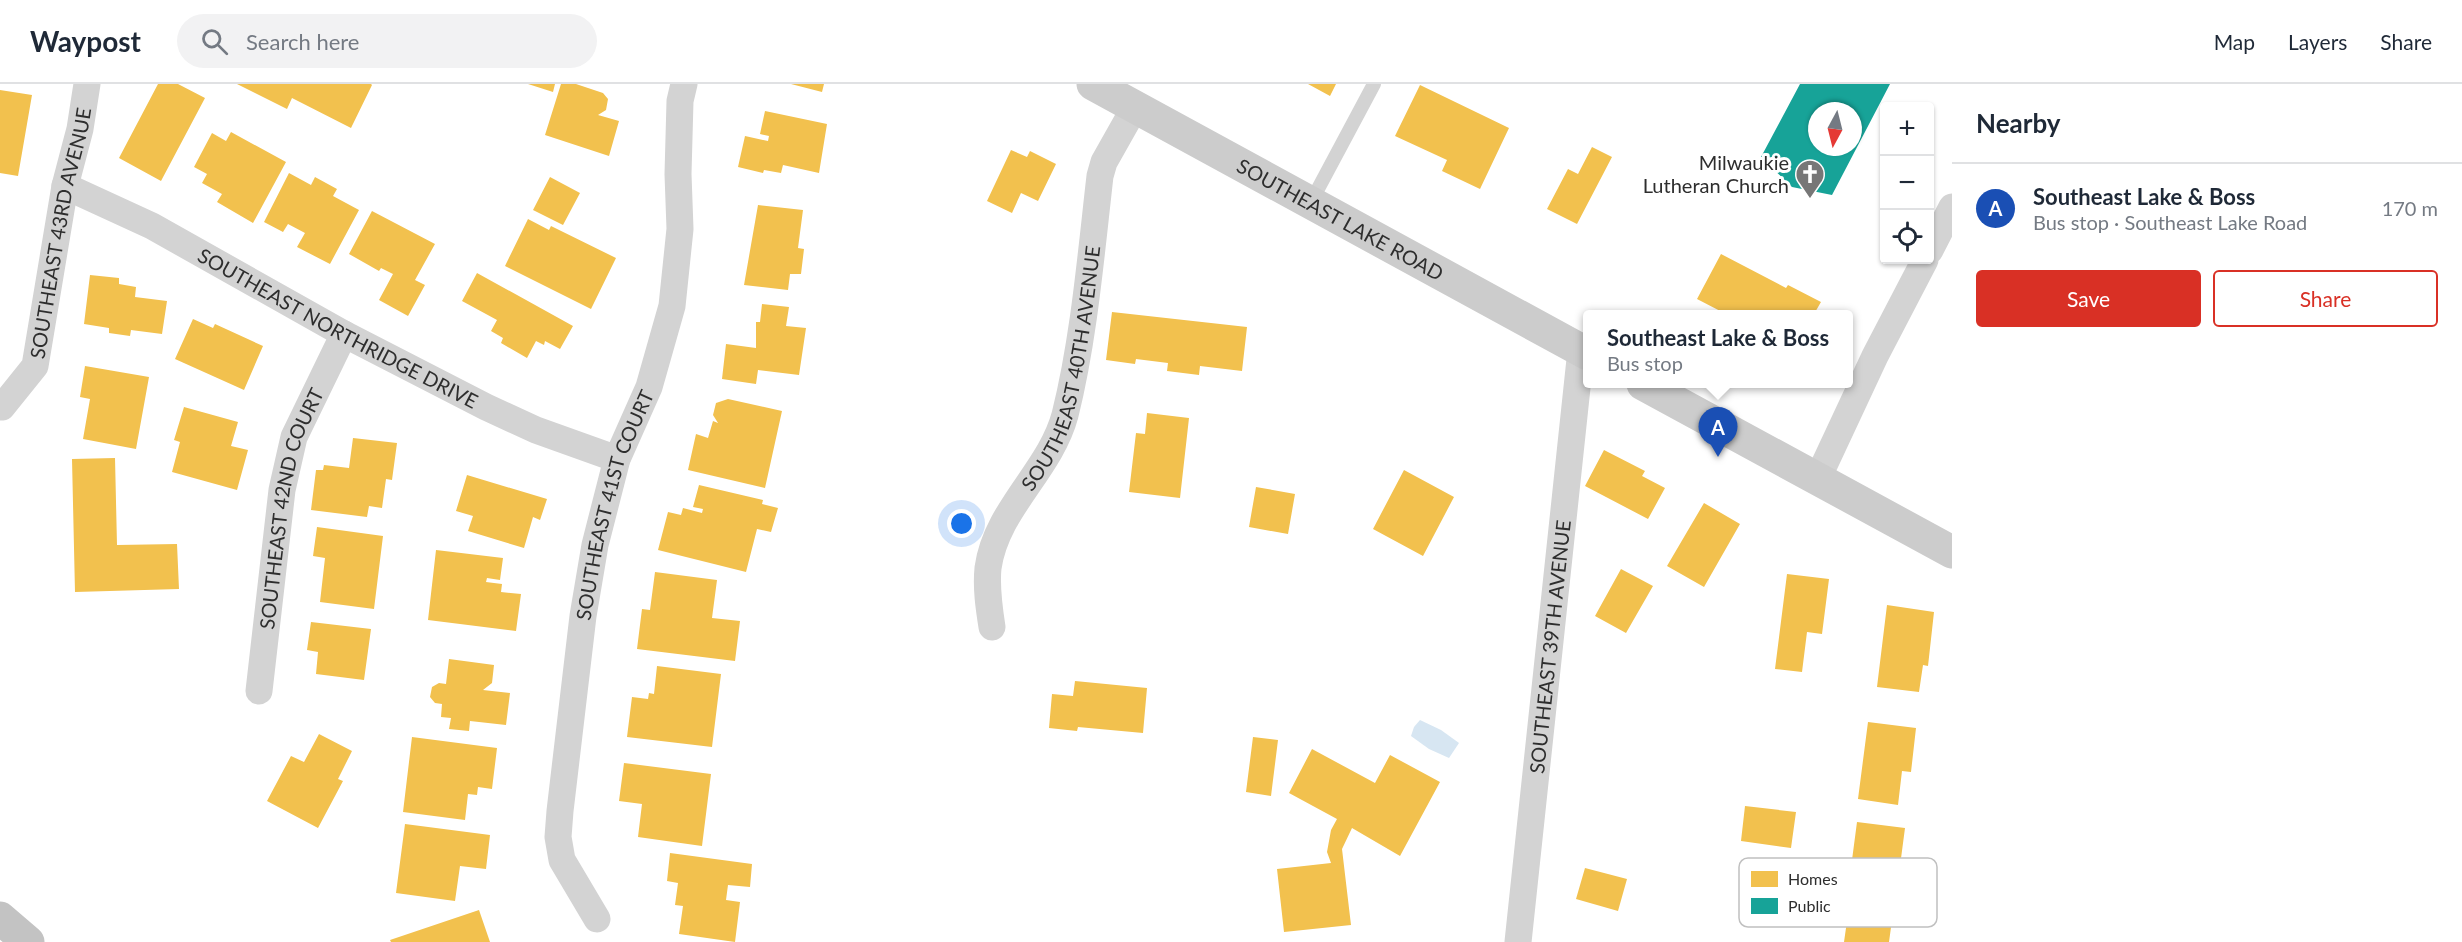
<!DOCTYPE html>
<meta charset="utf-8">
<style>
body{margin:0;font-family:Lato,sans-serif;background:#f2f2f3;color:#1f2937}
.controls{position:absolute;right:18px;top:18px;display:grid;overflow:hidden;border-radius:6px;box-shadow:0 2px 4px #0004}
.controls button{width:54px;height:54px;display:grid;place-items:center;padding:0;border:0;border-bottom:2px solid #e0e1e3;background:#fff;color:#1f2937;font:30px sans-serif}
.compass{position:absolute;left:1808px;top:18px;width:54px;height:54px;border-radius:50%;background:#fff;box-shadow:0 2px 4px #0004;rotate:187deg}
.you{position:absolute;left:962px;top:440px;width:21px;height:21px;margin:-15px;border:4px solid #fff;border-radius:50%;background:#1a73e8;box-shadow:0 0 0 9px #1a73e833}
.badge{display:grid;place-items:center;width:39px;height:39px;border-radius:50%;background:#d93025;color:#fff;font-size:20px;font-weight:700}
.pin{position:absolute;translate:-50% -50px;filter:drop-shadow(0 2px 3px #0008)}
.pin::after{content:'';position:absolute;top:32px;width:21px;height:18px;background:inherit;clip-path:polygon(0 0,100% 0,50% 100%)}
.popup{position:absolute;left:1583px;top:226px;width:270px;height:78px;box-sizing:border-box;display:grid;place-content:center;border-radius:6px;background:#fff;filter:drop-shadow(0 2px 4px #0005);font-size:20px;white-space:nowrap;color:#747a83}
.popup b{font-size:22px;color:#1f2937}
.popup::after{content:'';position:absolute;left:50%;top:100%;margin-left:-12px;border:12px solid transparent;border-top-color:#fff}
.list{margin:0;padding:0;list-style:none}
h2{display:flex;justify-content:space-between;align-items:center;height:78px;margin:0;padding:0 24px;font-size:26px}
h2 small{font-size:20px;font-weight:400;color:#747a83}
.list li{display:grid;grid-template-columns:39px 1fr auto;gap:18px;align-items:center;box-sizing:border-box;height:90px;padding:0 24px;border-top:2px solid #e0e1e3}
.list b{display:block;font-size:22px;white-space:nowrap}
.list p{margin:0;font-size:20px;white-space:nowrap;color:#747a83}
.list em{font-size:20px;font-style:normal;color:#747a83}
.actions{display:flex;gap:12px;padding:18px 24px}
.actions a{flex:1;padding:14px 0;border:2px solid #d93025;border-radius:6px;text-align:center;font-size:21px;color:#d93025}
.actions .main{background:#d93025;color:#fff}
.icon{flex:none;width:33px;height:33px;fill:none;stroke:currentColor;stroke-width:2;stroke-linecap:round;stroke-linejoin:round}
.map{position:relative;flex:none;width:1952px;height:858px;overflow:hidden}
header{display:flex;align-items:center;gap:36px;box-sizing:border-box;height:84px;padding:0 30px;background:#fff;border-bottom:2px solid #e0e1e3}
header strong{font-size:28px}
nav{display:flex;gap:33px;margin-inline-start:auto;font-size:21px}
.search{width:420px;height:54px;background:#f2f2f3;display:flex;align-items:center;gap:15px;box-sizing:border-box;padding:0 21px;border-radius:33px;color:#747a83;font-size:22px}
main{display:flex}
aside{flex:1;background:#fff}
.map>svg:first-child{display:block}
</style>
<header>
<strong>Waypost</strong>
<div class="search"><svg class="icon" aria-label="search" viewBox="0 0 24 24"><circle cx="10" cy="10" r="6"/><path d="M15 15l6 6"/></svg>Search here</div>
<nav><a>Map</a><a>Layers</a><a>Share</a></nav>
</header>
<main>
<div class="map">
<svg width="1952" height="858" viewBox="0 0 1952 858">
<rect width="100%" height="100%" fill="#fff"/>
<path fill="#d7e6f2" d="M1420,636L1441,646L1459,659L1449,674L1429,665L1411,652L1414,643Z"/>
<path fill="#f2c14e" d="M158,0H178L205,14L161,97L119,74Z
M237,0H371L372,1L351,44L292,14L287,25Z
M528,0H555L553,8Z
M561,0H576L603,9L608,15L606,26L598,31L619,37L609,72L545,51Z
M791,0H824L822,8Z
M1308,0H1336L1330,12Z
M1420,1L1509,44L1480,105L1442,87L1447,76L1395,52Z
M0,6L32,11L18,92L0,89Z
M765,27L827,40L819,89L783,81L781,89L764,86L763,89L738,83L745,52L768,57L769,52L760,50Z
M231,48L286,78L253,139L217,118L222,110L202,99L207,90L194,83L212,49L226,57Z
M1592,63L1612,73L1577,140L1547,125L1568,85L1578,90Z
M1011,66L1027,73L1030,67L1056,80L1038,117L1021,109L1012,129L987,117Z
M289,89L311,101L315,93L337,105L333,112L359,126L330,180L297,163L305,149L288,140L283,148L264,138Z
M550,93L580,109L563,141L533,126Z
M758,121L803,126L798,164L804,165L801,190H790L788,206L744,201Z
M372,127L435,160L415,196L425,201L408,232L379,216L393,190L381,184L379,187L349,170Z
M528,135L549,146L551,142L616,174L591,225L505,182Z
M1721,170L1786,204L1788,201L1821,218L1814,230H1737L1731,227L1729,230H1726L1697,215Z
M477,189L573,242L560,265L545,257L544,261L536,257L527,274L501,259L503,254L491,247L497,236L462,217Z
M90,191L119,194V200L136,203L135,213L167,217L162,250L131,246L130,252L109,249V244L84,240Z
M762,220L789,223L786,242L806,244L799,291L758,286L756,300L722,295L726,260L756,264V238H760Z
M1112,228L1247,243L1242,287L1200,282L1199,291L1167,287L1168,279L1136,275L1135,280L1106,276Z
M193,235L213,244L215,240L263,262L244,306L175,275Z
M85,282L149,293L136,365L83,355L90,315L80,313Z
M728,315L782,327L765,404L688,386L696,350L708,354L713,337L718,339L713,331L716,319Z
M184,323L238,338L231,362L248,366L237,406L172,388L180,358L174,356Z
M1147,329L1189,334L1180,414L1129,408L1136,349L1145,350Z
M353,354L397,359L392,396L386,395L382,424L369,422L367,433L311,426L316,386H323L324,381L349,384Z
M1604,366L1645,387L1642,392L1665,404L1648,435L1585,402Z
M115,374L117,461L177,460L179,505L75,508L72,375Z
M1404,386L1454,413L1423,472L1373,445Z
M467,391L547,415L540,436L533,433L524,464L468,447L473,432L456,427Z
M699,401L763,416L762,420L778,424L771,448L757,445L746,488L658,466L668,428L681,431L683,424L702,429L703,425L693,423Z
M1256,403L1295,410L1288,450L1249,443Z
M1704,419L1740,440L1704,503L1667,482Z
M317,443L383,452L374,525L320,518L325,474L313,472Z
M436,466L503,474L500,496L487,494L486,498L502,500L501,508L521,510L516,547L428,536Z
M1621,485L1653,502L1626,549L1595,532Z
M655,488L717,496L712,534L740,537L735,577L637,565L642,525L650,526Z
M1787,490L1829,495L1822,550L1807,548L1802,588L1775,585Z
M1887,521L1934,528L1928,582L1923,581L1919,608L1877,603Z
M311,538L371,545L364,596L316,590L318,568L307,566Z
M449,575L494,581L492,599L483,606L510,609L506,641L470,637L469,647L449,645L451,634L441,633L442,620L435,619L430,613L432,603L439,599L446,600Z
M657,582L721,590L712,663L627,653L632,613L648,615L649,609L654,610Z
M1075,597L1147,604L1143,649L1078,643L1077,647L1049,644L1052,610L1073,612Z
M1868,638L1916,644L1911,688L1902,687L1898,721L1858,715Z
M319,650L352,667L338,695L343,697L318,744L267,717L291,672L304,678Z
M412,653L497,664L492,705L478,703L477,711L468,710L465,736L403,728Z
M1253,653L1278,656L1271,712L1246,708Z
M1312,665L1375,699L1390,671L1440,698L1400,772L1352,744L1342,765L1351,841L1284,848L1277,785L1331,779L1327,768L1331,746L1337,735L1289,709Z
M624,679L711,690L702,762L638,753L642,720L619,717Z
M1745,722L1796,728L1791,764L1741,757Z
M1857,738L1905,744L1895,820L1847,814Z
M405,740L490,751L486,785L460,782L455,817L396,809Z
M670,769L752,780L750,803L728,801L726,816L740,818L735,858L679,850L683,822L675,821L678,799L667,797Z
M1585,784L1627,795L1618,827L1576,815Z
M479,826L490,858H391L390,856Z
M1848,830L1892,836L1889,858H1844Z"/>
<path fill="#17a398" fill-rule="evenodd" d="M1800,0H1890L1832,111L1792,103L1761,73ZM1817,27H1853V63H1817Z"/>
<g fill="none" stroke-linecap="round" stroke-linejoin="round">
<path stroke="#d3d3d3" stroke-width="14" d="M1311,118L1374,0"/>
<g stroke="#d3d3d3" stroke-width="27">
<path id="s1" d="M65,102L152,142L344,250L486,323L536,346L617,375"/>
<path d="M1930,166L1952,123"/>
<path id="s2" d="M2,323L35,282L65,102L80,45L87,0"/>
<path d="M1818,394L1875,272L1925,176"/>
<path id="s3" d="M992,543C989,524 986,504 988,484C996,425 1050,387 1065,331C1084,255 1091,170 1100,92L1104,78L1135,23"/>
<path id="s4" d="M259,607L282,406L294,353L344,250"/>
<path id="s5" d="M597,835L562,776L558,753L560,727L583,532L595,461L617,375L649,303L672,222L680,145L678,90L680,17L684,0"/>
<path id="s6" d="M1518,858L1581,266"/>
</g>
<g stroke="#ccc" stroke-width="33">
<path id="s7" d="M1093,0L1588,270"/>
<path d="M1643,300L1952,468"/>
</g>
<path stroke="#c3c3c3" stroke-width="33" d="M0,834L28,858"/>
</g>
<defs>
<g id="church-pin" transform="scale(1.5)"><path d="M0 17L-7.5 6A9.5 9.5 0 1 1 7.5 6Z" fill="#777" stroke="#fff"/><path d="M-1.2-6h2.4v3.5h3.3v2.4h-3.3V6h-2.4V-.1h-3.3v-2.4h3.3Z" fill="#fff"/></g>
</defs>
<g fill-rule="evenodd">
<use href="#church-pin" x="1810" y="90"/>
</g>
<g text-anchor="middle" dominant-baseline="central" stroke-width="6" stroke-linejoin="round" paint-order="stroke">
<g font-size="20" fill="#2e2e2e" stroke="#fff" text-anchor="end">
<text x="1789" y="78">Milwaukie<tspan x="1789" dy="23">Lutheran Church</tspan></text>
</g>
<g font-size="20" fill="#2e2e2e" stroke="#fff">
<text stroke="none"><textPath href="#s7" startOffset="282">SOUTHEAST LAKE ROAD</textPath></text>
<text stroke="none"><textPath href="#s2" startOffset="188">SOUTHEAST 43RD AVENUE</textPath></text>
<text stroke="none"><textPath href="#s1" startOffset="308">SOUTHEAST NORTHRIDGE DRIVE</textPath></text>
<text stroke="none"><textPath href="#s3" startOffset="276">SOUTHEAST 40TH AVENUE</textPath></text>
<text stroke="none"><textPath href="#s5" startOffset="430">SOUTHEAST 41ST COURT</textPath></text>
<text stroke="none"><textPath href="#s4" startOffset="186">SOUTHEAST 42ND COURT</textPath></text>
<text stroke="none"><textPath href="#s6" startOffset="297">SOUTHEAST 39TH AVENUE</textPath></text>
</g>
</g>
<rect x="1739" y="774" width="198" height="69" rx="9" fill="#fff" stroke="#c0c0c0" stroke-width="1.5"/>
<rect x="1751" y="787" width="27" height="16" fill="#f2c14e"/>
<rect x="1751" y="814" width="27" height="16" fill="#17a398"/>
<g font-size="16" fill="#2e2e2e">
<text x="1788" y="801">Homes</text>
<text x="1788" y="828">Public</text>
</g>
</svg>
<div class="controls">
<button>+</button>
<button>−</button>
<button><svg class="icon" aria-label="locate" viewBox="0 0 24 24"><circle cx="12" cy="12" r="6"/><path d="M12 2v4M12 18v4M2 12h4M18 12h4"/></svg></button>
</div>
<svg class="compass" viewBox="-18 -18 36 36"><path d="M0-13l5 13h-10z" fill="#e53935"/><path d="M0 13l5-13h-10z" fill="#747a83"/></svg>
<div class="you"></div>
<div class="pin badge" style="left:1718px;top:373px;background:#1a4fb4">A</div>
<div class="popup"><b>Southeast Lake &amp; Boss</b>Bus stop</div>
</div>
<aside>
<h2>Nearby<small></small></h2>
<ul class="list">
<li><span class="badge" style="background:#1a4fb4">A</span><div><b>Southeast Lake &amp; Boss</b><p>Bus stop · Southeast Lake Road</p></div><em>170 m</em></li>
</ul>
<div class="actions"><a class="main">Save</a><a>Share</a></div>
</aside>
</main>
